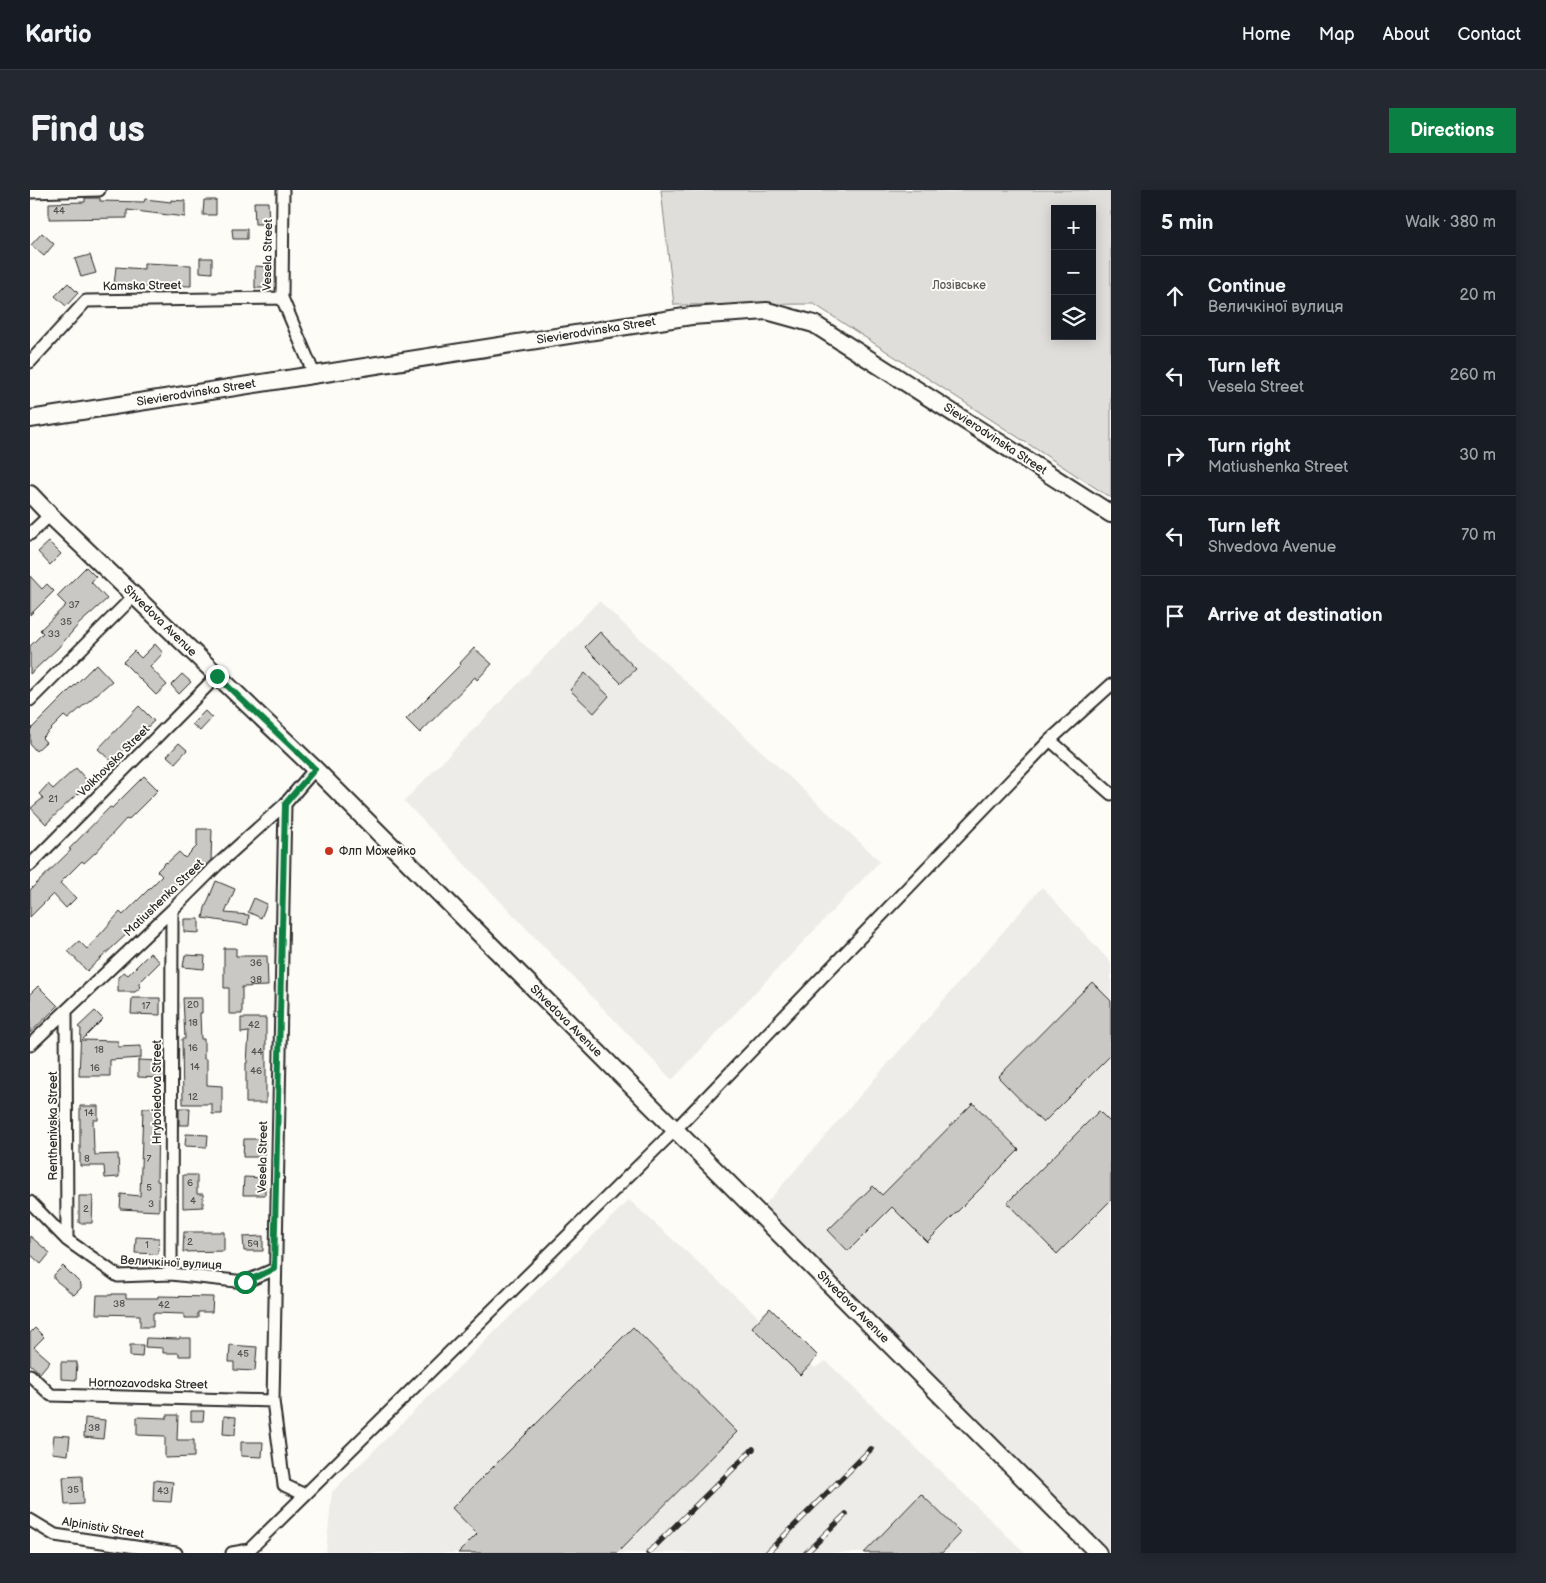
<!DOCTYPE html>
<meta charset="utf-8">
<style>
body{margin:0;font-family:"Balsamiq Sans",sans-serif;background:#242831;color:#f1f3f6}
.controls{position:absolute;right:15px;top:15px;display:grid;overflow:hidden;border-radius:0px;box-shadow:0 2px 12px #0003}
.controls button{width:45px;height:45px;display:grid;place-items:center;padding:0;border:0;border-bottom:1px solid #363941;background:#171b24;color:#f1f3f6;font:25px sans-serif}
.stop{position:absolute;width:15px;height:15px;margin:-11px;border:4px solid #0b8043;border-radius:50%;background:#fff}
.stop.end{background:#0b8043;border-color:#fff;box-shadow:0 1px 5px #0008}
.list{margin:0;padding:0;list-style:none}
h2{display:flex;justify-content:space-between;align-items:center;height:65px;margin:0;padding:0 20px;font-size:21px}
h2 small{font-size:16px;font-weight:400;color:#9ea1a6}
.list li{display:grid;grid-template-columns:32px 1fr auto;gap:15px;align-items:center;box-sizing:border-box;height:80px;padding:0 20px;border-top:1px solid #363941}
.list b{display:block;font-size:19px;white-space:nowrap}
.list p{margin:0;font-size:16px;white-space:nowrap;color:#9ea1a6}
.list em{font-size:16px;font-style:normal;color:#9ea1a6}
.icon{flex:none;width:28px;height:28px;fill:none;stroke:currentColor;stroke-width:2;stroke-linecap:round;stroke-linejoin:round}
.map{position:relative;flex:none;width:1081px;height:1363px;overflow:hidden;border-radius:0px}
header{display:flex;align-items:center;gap:30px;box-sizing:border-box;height:70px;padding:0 25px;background:#171b24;border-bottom:1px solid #363941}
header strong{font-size:24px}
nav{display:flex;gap:28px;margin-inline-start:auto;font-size:18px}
.intro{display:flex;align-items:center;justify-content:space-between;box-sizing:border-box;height:120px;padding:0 30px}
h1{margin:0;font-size:35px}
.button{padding:12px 22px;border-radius:0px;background:#0b8043;color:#fff;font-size:18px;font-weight:700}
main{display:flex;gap:30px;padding:0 30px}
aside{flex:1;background:#171b24;border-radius:0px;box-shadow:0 2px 12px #0003}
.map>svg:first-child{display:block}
</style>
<header>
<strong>Kartio</strong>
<nav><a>Home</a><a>Map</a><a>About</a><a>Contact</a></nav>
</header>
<div class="intro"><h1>Find us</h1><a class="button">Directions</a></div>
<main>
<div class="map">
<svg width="1081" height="1363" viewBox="0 0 1081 1363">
<rect width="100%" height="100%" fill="#fdfcf7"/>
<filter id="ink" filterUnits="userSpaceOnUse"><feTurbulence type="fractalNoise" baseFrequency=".02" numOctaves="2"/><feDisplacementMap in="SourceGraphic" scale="10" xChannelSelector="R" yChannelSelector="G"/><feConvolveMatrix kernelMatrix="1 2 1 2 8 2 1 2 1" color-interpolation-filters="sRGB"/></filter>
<g filter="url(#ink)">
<path fill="#edece8" d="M569,411L850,671L642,890L374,611Z
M1012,697L1081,773V1362L734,1016Z
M599,1010L785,1178L796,1171L995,1363H296L302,1302Z"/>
<path fill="#dfdeda" stroke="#858482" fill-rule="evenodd" d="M631,0H1081V308L784,114L644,115ZM1025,19H1062V146H1025Z"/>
<path fill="#c9c8c4" stroke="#2b2b2b" d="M55,8H70V11L114,12L115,9L141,12V10L155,11V27L97,20V28L19,29V13L55,12Z
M174,10H186V25H173Z
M224,12H238L239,34H225Z
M202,39H217V49H203Z
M12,43L24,54L14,66L1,55Z
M60,65L66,83L51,87L45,69Z
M170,68H182V83L170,82Z
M114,73L161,75V96L129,95V98L84,95L86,77L114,79Z
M225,76L240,77L239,98H225Z
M38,93L48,103L36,116L25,106Z
M19,352L31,364L20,375L8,362Z
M56,377L66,387L61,392L77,409L49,434L28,458L0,484V456L13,443L10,440L36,415L27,406Z
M0,386L12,399L17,394L24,401L0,425Z
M570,442L606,479L591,493L555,457Z
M125,454L133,463L120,477L137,495L126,505L93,472L104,461L111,468Z
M444,458L462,474L447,490L445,487L390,543L376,529L431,474L430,473Z
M66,474L82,491L38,529L34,526L12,548L16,552L6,561L0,554V540Z
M555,483L579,506L564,523L540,500Z
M152,484L161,492L149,504L141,495Z
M109,516L124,531L81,571L68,559Z
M175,521L182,528L170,541L162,534Z
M149,553L157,560L145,573L137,566Z
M46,578L60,594L48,605L47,604L16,634L1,618L13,608L9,604L18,594L23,599Z
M114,586L128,600L98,630L96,629L66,662L54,673L52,671L30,693L46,708L36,718L23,704L0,727V700L41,660L39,659L80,617L82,618Z
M167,639H182L181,670L168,683L164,679L154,687L113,729L57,781L38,761L49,751L57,759L90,722L93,725L132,686L127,681L136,672L137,673L149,662L155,668L167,656Z
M186,691L205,699L195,723L219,725L218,735L173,728L175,718Z
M224,708L237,714L231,728L218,722Z
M154,729H169V743L154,742Z
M194,758H206V766H237L238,796L212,797V824H199V798H194Z
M120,763L130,772L108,794L111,797L105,802H88V787L94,782L98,785Z
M155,765L175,766L174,779L153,777Z
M1062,792L1081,811V865L1013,933L968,887Z
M8,796L28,816L0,843V804Z
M102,808H130V825L101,824Z
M153,808H172V823H170L171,849H174V869H177V895L192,896V924H182V914H153L152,849H155Z
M65,821L73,829L52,850L88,851V857L111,856V868L80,870V886H49L51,839L48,837Z
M211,828H236V913H216V873H217L219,842L211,843Z
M108,870L131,871V888L108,887Z
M943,913L989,960L897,1052L862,1017L818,1061L798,1040L843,996L852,1005Z
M50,916H68V930H63L64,961H65V965L88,964L89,987L75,988L74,976H50Z
M113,918H128L127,991H129V1021L90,1019L91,1004L110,1006Z
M149,918H160L159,935H149Z
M1069,921L1081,933V1010L1027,1064L977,1013Z
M156,944L178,945L177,957L155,956Z
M214,949H235V967H213Z
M153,985H167V1004H173V1017L153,1018Z
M214,987L235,988V1005H213Z
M49,1006H63L62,1033H49Z
M154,1042H194V1061L153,1062Z
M0,1046L20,1063L11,1074L0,1064Z
M233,1046V1061H214L213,1047Z
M106,1047L129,1048L128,1064L105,1063Z
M33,1076L51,1094V1098L44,1105L24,1089V1085Z
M82,1104H96V1108H128V1106L183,1107L182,1122H168V1128H154V1124L123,1123V1137H110V1125L66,1124L67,1105H82Z
M740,1118L788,1166L770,1185L722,1137Z
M603,1137L707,1242L587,1363H428L447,1344L422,1318Z
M5,1138L14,1147L4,1157L20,1171L10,1183L0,1174V1143Z
M116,1148L149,1149V1148H161V1166H149V1163H133V1158L115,1157Z
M100,1155H113L112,1167L100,1166Z
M200,1155L227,1157L225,1181L204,1180V1172H199Z
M31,1172H47L46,1190L31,1189Z
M161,1221H174L173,1231H161Z
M137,1225H148L147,1250H164V1267L135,1268V1246L107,1245V1227L137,1228Z
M194,1226L206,1227L205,1245L193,1244Z
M55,1228L75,1230L73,1249L54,1247Z
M24,1245L40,1246L38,1265L22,1263Z
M211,1252H233L232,1267L211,1266Z
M52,1286L53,1314L35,1315L33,1287Z
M124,1290L143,1292L141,1312L123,1311Z
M891,1304L931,1343L912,1363H834Z"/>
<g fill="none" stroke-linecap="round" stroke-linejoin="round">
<g stroke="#2b2b2b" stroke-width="15">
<path id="street" d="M253,0L252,108L284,184
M0,2L69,0
M0,172L56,111L252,108
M0,344L20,325
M0,510L104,406
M1020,550L1081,604
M255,614L243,1211L254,1295L275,1305
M0,675L187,486
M36,821L37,1050
M0,855L142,720L186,676L255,614L285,579
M0,1012L37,1050L88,1086L141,1084L215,1092L245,1079
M141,1084L142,720
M0,1185L21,1205L243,1211
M0,1330L25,1345L146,1363
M202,1363L219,1360
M216,1363L645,940L1020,550L1081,495"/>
</g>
<g stroke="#2b2b2b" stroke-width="20">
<path id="secondary" d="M0,229L661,126L737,121L784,134L1081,324
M0,304L20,325L285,579L1068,1363"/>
</g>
<use href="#street" stroke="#fdfcf7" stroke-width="11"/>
<use href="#secondary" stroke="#fdfcf7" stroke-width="16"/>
<g stroke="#2b2b2b" stroke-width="5.5">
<path id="rail" d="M618,1363L723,1259
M737,1363L841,1259
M776,1363L816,1324"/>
</g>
<use href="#rail" stroke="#fdfcf7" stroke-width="4" stroke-dasharray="11" stroke-linecap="butt"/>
</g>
</g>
<g fill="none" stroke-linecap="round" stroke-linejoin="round" filter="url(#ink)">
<path stroke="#0b8043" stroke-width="6" d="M187,486L285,579L255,614L244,1079L215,1092"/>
</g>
<circle fill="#c8321e" stroke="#fdfcf7" stroke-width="2" cx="299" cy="661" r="5"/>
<g text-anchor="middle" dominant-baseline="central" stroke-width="4" stroke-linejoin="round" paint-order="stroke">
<g font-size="10" fill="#525251">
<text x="29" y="21">44</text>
<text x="44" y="415">37</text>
<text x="36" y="432">35</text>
<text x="24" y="444">33</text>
<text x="23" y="609">21</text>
<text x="226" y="773">36</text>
<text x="226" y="790">38</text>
<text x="163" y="815">20</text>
<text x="116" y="816">17</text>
<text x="163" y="833">18</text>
<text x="224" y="835">42</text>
<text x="163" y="858">16</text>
<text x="69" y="860">18</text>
<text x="227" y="862">44</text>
<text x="165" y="877">14</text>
<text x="65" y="878">16</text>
<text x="226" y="881">46</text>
<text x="163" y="907">12</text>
<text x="59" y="923">14</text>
<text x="57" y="969">8</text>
<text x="119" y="969">7</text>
<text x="160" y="993">6</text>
<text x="119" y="998">5</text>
<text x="163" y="1011">4</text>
<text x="121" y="1014">3</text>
<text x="56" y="1019">2</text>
<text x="160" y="1052">2</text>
<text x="223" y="1054">59</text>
<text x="117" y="1055">1</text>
<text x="89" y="1114">38</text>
<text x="134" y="1115">42</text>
<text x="213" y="1164">45</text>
<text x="64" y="1238">38</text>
<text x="43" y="1300">35</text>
<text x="133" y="1301">43</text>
</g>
<g font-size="12" fill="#2b2b2b" stroke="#fdfcf7">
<text transform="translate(238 65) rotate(-89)">Vesela Street</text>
<text transform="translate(112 96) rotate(-1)">Kamska Street</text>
<text transform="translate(566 141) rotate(-9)">Sievierodvinska Street</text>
<text transform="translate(166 203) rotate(-9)">Sievierodvinska Street</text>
<text transform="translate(965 249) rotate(33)">Sievierodvinska Street</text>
<text transform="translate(130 431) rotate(44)">Shvedova Avenue</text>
<text transform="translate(84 571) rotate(-45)">Volkhovska Street</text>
<text transform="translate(134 708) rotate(-44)">Matiushenka Street</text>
<text transform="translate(536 831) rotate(45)">Shvedova Avenue</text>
<text transform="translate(127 902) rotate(-90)">Hryboiedova Street</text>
<text transform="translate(23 936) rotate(-90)">Renthenivska Street</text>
<text transform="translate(233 967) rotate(-89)">Vesela Street</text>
<text transform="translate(141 1073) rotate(3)">Величкіної вулиця</text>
<text transform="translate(823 1117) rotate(45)">Shvedova Avenue</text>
<text transform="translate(118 1194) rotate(1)">Hornozavodska Street</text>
<text transform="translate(73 1338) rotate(9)">Alpinistiv Street</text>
</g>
<g font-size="12" fill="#585857" stroke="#fdfcf7">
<text x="929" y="95">Лозівське</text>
</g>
<g font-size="12" fill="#2b2b2b" stroke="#fdfcf7" text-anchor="start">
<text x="309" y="661">Флп Можейко</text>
</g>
</g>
</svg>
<div class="controls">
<button>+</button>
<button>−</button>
<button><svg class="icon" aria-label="layers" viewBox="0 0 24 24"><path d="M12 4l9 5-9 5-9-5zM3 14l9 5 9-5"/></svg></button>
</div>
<div class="stop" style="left:215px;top:1092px"></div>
<div class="stop end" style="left:187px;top:486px"></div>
</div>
<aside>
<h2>5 min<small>Walk · 380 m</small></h2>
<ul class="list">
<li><svg class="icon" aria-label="ahead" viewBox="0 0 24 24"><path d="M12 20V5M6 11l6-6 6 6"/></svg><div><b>Continue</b><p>Величкіної вулиця</p></div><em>20 m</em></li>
<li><svg class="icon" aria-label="left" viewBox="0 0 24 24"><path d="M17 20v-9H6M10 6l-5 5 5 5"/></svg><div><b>Turn left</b><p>Vesela Street</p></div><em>260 m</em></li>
<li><svg class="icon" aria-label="right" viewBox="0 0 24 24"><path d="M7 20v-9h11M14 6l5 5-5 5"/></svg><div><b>Turn right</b><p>Matiushenka Street</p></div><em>30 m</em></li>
<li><svg class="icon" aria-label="left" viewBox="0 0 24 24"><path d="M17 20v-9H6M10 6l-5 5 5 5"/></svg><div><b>Turn left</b><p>Shvedova Avenue</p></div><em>70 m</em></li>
<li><svg class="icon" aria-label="arrive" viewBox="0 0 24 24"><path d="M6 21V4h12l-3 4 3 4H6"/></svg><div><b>Arrive at destination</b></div></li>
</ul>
</aside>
</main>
